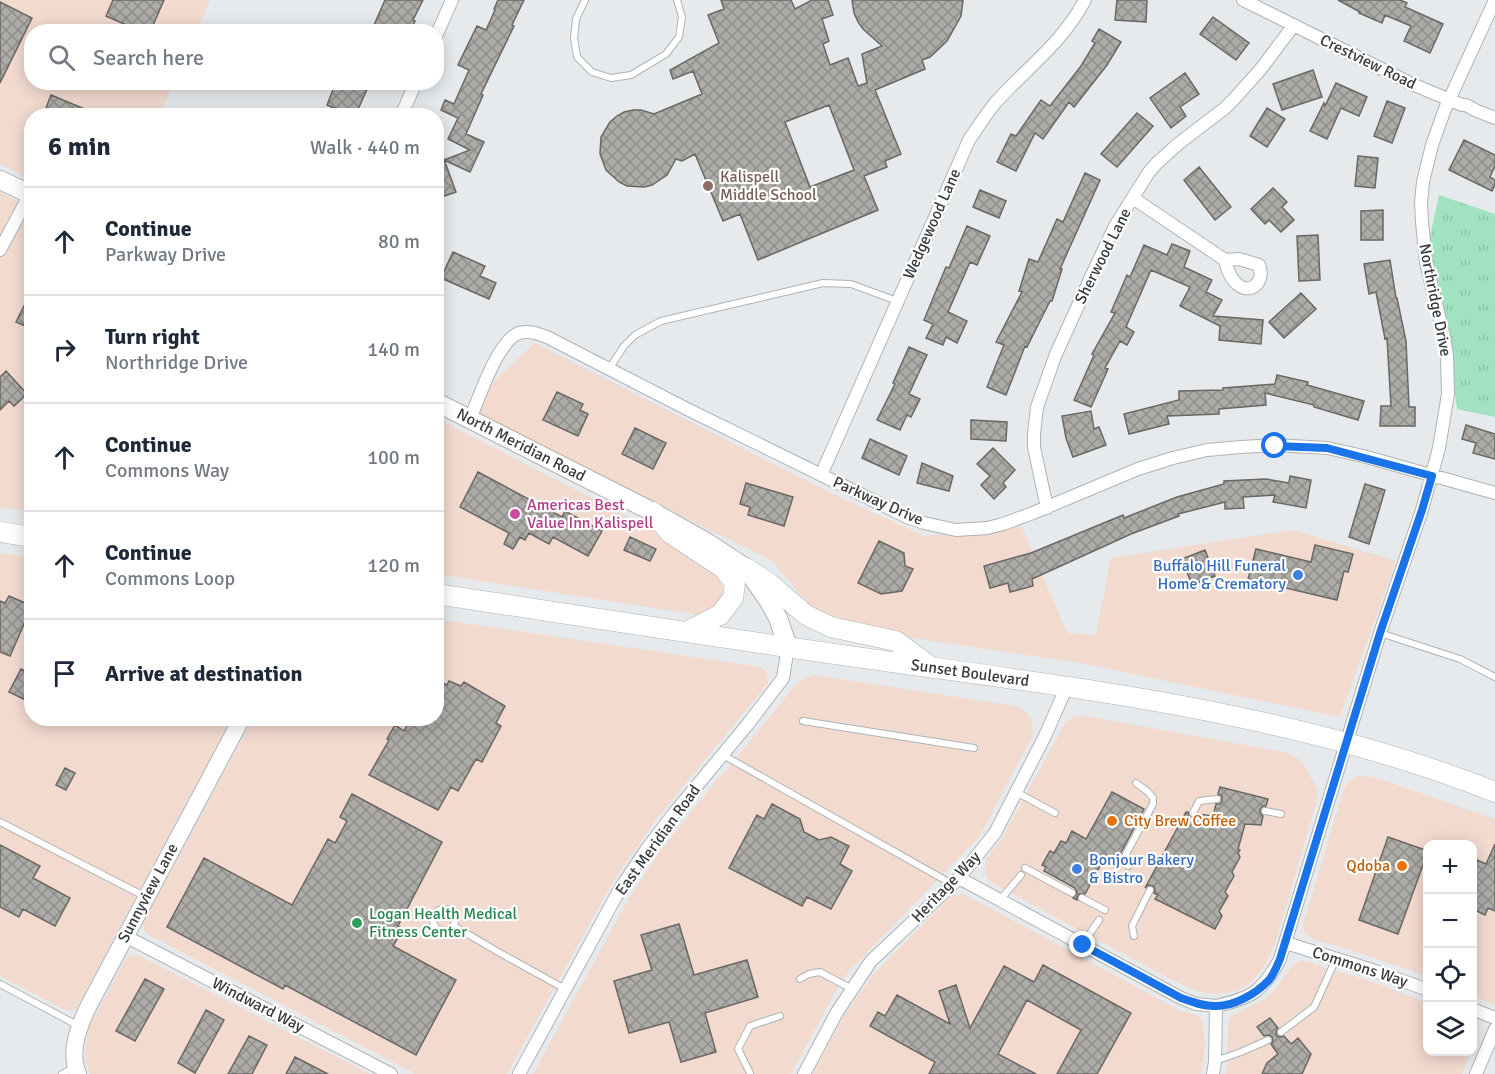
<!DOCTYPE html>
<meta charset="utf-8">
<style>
body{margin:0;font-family:Signika,sans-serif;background:#f6f6f7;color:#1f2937}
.controls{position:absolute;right:18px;bottom:18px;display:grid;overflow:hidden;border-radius:12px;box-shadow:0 3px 15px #0003}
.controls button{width:54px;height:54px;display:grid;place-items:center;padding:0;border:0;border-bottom:2px solid #e0e1e3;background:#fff;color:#1f2937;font:30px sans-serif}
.stop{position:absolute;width:18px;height:18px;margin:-14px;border:4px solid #1a73e8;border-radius:50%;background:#fff}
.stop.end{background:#1a73e8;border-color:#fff;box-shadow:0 2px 6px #0008}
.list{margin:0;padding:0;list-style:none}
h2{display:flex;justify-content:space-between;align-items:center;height:78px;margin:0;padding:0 24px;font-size:26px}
h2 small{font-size:20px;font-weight:400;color:#747a83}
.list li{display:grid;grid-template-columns:39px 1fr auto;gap:18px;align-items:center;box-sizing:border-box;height:108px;padding:0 24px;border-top:2px solid #e0e1e3}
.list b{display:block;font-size:22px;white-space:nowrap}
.list p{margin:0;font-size:20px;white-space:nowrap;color:#747a83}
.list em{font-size:20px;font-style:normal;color:#747a83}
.icon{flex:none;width:33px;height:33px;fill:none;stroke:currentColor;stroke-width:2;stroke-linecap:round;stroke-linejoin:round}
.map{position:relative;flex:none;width:1495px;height:1074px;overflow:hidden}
.search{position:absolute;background:#fff;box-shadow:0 3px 15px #0003;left:24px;top:24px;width:420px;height:66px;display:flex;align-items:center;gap:15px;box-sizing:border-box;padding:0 21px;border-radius:24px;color:#747a83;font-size:22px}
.panel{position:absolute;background:#fff;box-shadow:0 3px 15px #0003;left:24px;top:108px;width:420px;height:618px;border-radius:24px}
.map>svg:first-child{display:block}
</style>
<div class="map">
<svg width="1495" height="1074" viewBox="0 0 1495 1074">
<defs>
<pattern id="park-tufts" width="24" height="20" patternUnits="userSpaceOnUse" patternTransform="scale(1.5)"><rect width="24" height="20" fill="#a1e3c0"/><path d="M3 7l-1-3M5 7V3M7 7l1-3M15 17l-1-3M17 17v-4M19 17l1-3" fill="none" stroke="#8bc4a6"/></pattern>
<pattern id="building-cross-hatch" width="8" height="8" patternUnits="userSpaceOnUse" patternTransform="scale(1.5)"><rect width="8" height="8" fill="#aeaca8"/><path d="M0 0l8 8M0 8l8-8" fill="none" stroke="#8f8d8a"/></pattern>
</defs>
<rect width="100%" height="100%" fill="#e6eaed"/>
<path fill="#f2dacf" d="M0,0H210L196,31L32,32V82L174,83L159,115L32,116L31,179L0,164Z
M0,192L31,209V512L0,507Z
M535,343L825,490L924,536L1022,527L1067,633L1096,635L1111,558L1293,530L1396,561L1340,717L1080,663L826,625L772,561L464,409Z
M436,418L671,539L719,571L725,597L705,616L437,574Z
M0,553L31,558L32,718L231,719L77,1007L74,1010L71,1011L65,1010L0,976Z
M437,619L761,667L767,673L768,683L655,821L612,883L507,1074H416L147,934L144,929L143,923L253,719L436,718Z
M814,675L1016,706L1024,710L1031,718L1033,727L1032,737L979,837L849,971L834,994L791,1074H533L628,900L658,854L719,777L725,772L796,684L805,678Z
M1081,715L1288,753L1299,759L1304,765L1314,783L1317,792L1316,804L1275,944L1264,967L1249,984L1236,991L1217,994L1200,992L1174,981L992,883L985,874L986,859L1002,838L1063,727L1067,721L1074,717Z
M1360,775L1377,778L1495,819V1005L1473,996L1472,844H1428L1427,976L1357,952L1313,939L1305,933L1303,925L1344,788L1349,781Z
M964,894L1181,1011L1197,1015L1201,1019L1203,1024L1205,1046L1202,1069L1200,1074H813L843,1017L873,975L950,897Z
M131,955H138L370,1074H90L86,1063L85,1052L88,1029L126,958Z
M1301,960L1382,985L1427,1003L1428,1052H1471L1462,1074H1225L1227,1068L1228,1023L1231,1016L1265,999L1276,989L1291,967Z"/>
<path fill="url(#park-tufts)" d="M1439,195L1495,214V417L1457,409L1443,302L1428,245Z"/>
<path fill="url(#building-cross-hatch)" stroke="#6a6764" stroke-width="1.5" fill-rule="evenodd" d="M113,0H164L150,32H142L106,16Z
M385,0H423L413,20L415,21L410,32H371Z
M498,0H524L512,25L514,26L481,94L483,95L466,134L484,142L470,172L444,160L470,150L448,139L458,118L441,110L445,100L454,104L469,70L458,65L477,26L486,30L495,10L494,9Z
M721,0H791L795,9L812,0H828L833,15L822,19L829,41L823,44L830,65L848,58L858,86L867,83L862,54L882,46L863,29L858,22L854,13L852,0H963L961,16L947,41L930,57L922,60L925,69L875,90L901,154L885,161L887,167L864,176L878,210L758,260L740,214L723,221L695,154L682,161L676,159L667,175L652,185L644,187L627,186L619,182L606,170L600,154L601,137L610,122L617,116L624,112L633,110H641L654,114L702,94L693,71L673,79L670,70L719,43L708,15L724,9ZM829,105L854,170L810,187L785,122Z
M1117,0H1147L1146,22L1115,20Z
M1338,0H1400L1407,3L1405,7L1443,24L1430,53L1404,41L1411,26L1385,15L1382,23L1359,13L1360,12Z
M0,2L32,18L0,83Z
M1213,17L1249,43L1236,60L1200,34Z
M1099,29L1121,42L1107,65L1074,107L1069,102L1043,139L1035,133L1016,171L997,162L1011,134L1016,136L1041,100L1050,106L1081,66L1095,43L1092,41Z
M1313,70L1322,97L1282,110L1273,84Z
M1185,73L1199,94L1180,107L1186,116L1171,128L1150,98Z
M336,82H357L368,87L355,116H352L327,105Z
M1336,83L1367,97L1359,116L1341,108L1327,139L1310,131L1324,103L1325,106Z
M51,95L99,115V116H43Z
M1387,101L1405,108L1392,143L1374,136Z
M1267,108L1285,119L1267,147L1250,136Z
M1137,113L1153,126L1117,167L1101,154Z
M1464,140L1495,155V166L1490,177L1495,180V185L1492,191L1449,170Z
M438,143L456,192L436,199V144Z
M1358,156L1378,158L1375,188L1355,186Z
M1199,167L1231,207L1215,220L1184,180Z
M1085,173L1100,180L1060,269H1062L1052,301H1050L1027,347L1025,346L1006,395L987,387L1004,345L996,342L1022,292L1019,291L1029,259L1038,262L1057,219L1063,222Z
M1273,188L1287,202L1282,207L1294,220L1281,232L1269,220L1265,224L1251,209Z
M980,190L1006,201L999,218L973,207Z
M1383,210V240H1361V211Z
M967,226L990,236L977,265L970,262L948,312L967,321L957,343L946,337L943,345L926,338L933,324L924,320L946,267L949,268Z
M1318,235L1320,280L1299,281L1297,236Z
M1172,244L1190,251L1184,267L1212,280L1206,292L1222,300L1213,316L1263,320L1261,344L1219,340L1220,326L1180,306L1190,287L1151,270L1126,327L1134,332L1127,345L1120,341L1105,368L1108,369L1091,407L1074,400L1094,355L1092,354L1115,313L1111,312L1127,275L1130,277L1144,245L1167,255Z
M453,252L485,266L480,276L496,283L489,299L441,278Z
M1390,260L1396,298H1397L1406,341L1409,407H1415V426H1380L1381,406H1391L1387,338L1385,339L1376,292L1369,294L1364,264Z
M32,290V329L16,322Z
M1301,293L1316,309L1284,338L1269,322Z
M909,347L927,355L909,394L920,399L911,417L907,415L900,430L877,420L895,384L893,383Z
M6,371L27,394L14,406L9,401L0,410V377Z
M1277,375L1308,382L1307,385L1364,401L1358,420L1314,407V405L1265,393L1266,405L1219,409V414L1167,416L1169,424L1129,434L1124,414L1179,400V391L1223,390V388L1275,384Z
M557,392L583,404L580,410L588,414L578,436L543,420Z
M1091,411L1094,429L1099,427L1106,445L1073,457L1066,438L1062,416Z
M971,420L1007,422L1006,441L971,439Z
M1466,425L1495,434V459L1473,453L1476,443L1462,439Z
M635,428L666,443L653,469L622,454Z
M870,439L907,456L899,475L862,458Z
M993,448L1015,470L1003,483L1006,487L994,499L981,485L990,476L977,464Z
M922,463L953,476L949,491L917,483Z
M478,472L562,517L565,511L602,531L588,556L553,537L549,544L529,533L525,540L520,537L513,549L504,544L509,533L460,507Z
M1290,476L1311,480L1306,508L1273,502L1275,495L1243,497L1244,508L1225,509V502L1178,514L1179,516L1131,534L1032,579L1033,586L1010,592L1008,583L990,588L984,566L1031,553L1123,515L1124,518L1177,497L1224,484V481L1266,479L1289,483Z
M746,483L793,497L784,526L748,515L750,507L740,504Z
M1365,484L1385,490L1369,544L1349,537Z
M630,537L656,549L650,561L624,550Z
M879,541L904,553L905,566L913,569L902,591L881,594L858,583Z
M1315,545L1353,554L1348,572L1344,571L1337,600L1248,579L1256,549L1311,562Z
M1205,550L1215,576L1192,585L1182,559Z
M9,596L32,606L10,656L0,652V601L5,603Z
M21,669L32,675V703L9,692Z
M436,680L447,685L449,681L461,686L464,682L505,706L496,723L501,726L482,762L476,759L458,791L451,787L438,810L369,775L389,740L387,739L395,725L404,731L411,718H436Z
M65,768L75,773L66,790L56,785Z
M1220,787L1268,799L1266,806H1263L1260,809V813L1263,816L1261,825L1245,824L1238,849L1240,850L1238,853L1240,857L1232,872L1234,876L1225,892L1228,896L1219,911L1222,916L1215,929L1155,899L1158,895L1154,893L1155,889L1153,886L1149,885L1145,888L1186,812H1188L1189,816L1193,818L1196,817L1198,814L1213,816L1216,804H1220L1222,801V796L1218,794Z
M1112,792L1144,809L1117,860L1106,855L1085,894H1079L1077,898V900L1073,898L1077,893L1075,888L1044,871L1046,867L1042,865L1050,851L1054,853L1061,841L1066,843L1072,831L1086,839Z
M352,794L442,842L398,926L403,929L393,946L456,980L416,1055L285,985L283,989L167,927L204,858L292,905L328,839L335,843L347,821L340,817Z
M772,804L800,819L804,832L819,840L831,837L849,846L840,864L852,871L831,909L807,897L802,906L729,868L757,815L764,819Z
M1388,837L1428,851L1398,934L1359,920Z
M1495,844V911L1488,908L1485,915L1473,909V869L1477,860L1486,864Z
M0,845L40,866L33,878L70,898L55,926L23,909L19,917L0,907Z
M679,924L694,975L747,960L758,997L705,1013L716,1052L681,1062L669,1022L629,1033L614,981L652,970L641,935Z
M1043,965L1131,1013L1097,1074H1057L1081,1030L1027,1000L998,1054L1036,1074H929L935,1062L870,1026L878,1012L885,1016L897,995L950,1024L939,991L956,985L970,1028L1004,966L1034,982Z
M145,979L164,989L135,1041L116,1031Z
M206,1010L224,1020L195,1073L178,1063Z
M1270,1018L1278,1028L1276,1032L1277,1036L1281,1037L1284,1036L1291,1044L1298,1038L1311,1054L1302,1074H1262L1267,1063L1278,1054L1271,1044L1273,1041L1272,1037L1269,1035L1264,1036L1257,1027Z
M249,1036L267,1045L252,1074H228Z
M295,1057L328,1074H286Z"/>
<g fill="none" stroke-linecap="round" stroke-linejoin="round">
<g stroke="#afb3b6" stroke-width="8">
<path id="service" d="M585,0L576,19L574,38L577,57L592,72L611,78L631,75L666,54L679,37L682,17L677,0
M609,369L624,346L635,335L661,321L823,283L851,284L897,301
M1380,633L1460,659L1495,677
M803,721L974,748
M723,755L952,884
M1016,792L1055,813
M1265,811L1281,814
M1193,813L1199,801L1217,799
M0,822L146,897
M1128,866L1126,854L1153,804V798L1148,792L1136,783
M1025,868L1072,893
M1082,898L1105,910
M1000,900L1021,875
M433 920a11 11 0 1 1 22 0a11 11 0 1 1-22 0Z
M454,926L500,953L565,989
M1134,936L1132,926L1150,890
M1083,944L1099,920
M800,979L809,974L820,972L852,989
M0,984L79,1026
M1281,1032L1314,1007L1336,959
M1215,1061L1241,1052L1268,1040
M750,1073L738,1049L750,1026L780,1016
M62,1074L75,1067"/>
</g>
<g stroke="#afb3b6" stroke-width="14">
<path id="minor" d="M1243,0L1412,84L1462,105H1466L1477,111L1495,118
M436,36L452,0
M401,116L416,82
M1133,198L1225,260
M0,250L30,194
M1239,259L1259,265C1266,283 1249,297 1235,282C1229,276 1227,268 1225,260Z
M470,419C479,398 498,340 519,333C529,330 538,334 547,337L687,409L907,517L924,523L956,530L987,528L1003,524L1033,513L1138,469L1173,458L1207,450L1241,447L1275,445L1327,448L1363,456L1495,493
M821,475L969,140C978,127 986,114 996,102C1027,68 1063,42 1085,0
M1047,508L1034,447V434L1037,407L1056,354L1091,277L1115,226L1149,172L1157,163L1178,144L1225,108L1234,99L1260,70L1294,25
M959,878L1181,998L1196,1004L1216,1006
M125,936L391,1074
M1286,943L1375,971L1428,990
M1472,1009L1495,1018
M519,1074L620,889L646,850L675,812L748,724L783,678L788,647
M804,1074L837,1012L871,961L959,878L995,833L1045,736L1067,686
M1213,1074L1215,1062L1216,1006C1252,998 1263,991 1280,959L1380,633L1422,510L1439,448L1448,394L1447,356L1444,337L1426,262L1422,222L1421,202L1423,182L1432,145L1445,109L1495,0
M1476,1074L1495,1029"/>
</g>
<g stroke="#afb3b6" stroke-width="18">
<path id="tertiary" d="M78,1074C69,1052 78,1028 88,1007L242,718"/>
</g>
<g stroke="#afb3b6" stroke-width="20">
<path id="secondary" d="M0,180L32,195
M436,402L653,512L708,543L746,568L768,600L778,618L788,647"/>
</g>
<g stroke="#afb3b6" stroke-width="21">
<path id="primary" d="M653,512L670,533L723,568L735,583L733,598L720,615L686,632
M0,532L32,537
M746,568L769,583L806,615L831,627L896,641L928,665
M436,594C588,617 740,641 892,662C1095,690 1304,716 1495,792"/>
</g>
<use href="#service" stroke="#fff" stroke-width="6"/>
<use href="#minor" stroke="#fff" stroke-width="12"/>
<use href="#tertiary" stroke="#fff" stroke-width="16"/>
<use href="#secondary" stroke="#fff" stroke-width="18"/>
<use href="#primary" stroke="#fff" stroke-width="20"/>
</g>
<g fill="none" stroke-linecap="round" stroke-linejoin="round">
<path stroke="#1a73e8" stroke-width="8" d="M1083,945L1181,998C1192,1002 1202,1006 1214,1006C1233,1007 1256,994 1269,980C1274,974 1277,966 1280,959L1380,633L1422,510L1432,476L1327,448L1275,446"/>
</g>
<circle fill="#8d6e63" stroke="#fff" stroke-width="2" cx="708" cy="186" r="6"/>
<circle fill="#d1479c" stroke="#fff" stroke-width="2" cx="515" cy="514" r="6"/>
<g fill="#3f7fe0" stroke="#fff" stroke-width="2">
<circle cx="1298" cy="575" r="6"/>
<circle cx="1077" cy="869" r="6"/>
</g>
<g fill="#e8710a" stroke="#fff" stroke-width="2">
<circle cx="1112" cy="821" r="6"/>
<circle cx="1402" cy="866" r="6"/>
</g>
<circle fill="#2e9e5b" stroke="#fff" stroke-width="2" cx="357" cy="923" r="6"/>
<g text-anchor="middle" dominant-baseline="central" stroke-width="4.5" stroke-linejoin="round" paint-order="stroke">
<g font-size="16" fill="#393b3c" stroke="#fff">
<text transform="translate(1368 62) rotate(26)">Crestview Road</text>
<text transform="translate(932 224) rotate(-66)">Wedgewood Lane</text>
<text transform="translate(1103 256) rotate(-63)">Sherwood Lane</text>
<text transform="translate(1435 300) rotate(79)">Northridge Drive</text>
<text transform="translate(521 445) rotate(27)">North Meridian Road</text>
<text transform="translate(878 501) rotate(24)">Parkway Drive</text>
<text transform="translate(970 673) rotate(8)">Sunset Boulevard</text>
<text transform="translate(658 840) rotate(-54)">East Meridian Road</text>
<text transform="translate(946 887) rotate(-46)">Heritage Way</text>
<text transform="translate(148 893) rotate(-62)">Sunnyview Lane</text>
<text transform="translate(1360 967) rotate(18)">Commons Way</text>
<text transform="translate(258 1005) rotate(27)">Windward Way</text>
</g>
<g font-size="16" fill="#785e54" stroke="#fff" text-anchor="start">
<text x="720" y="177">Kalispell<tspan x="720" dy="18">Middle School</tspan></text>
</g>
<g font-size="16" fill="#b23c85" stroke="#fff" text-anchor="start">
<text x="527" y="505">Americas Best<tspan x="527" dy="18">Value Inn Kalispell</tspan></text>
</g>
<g font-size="16" fill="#366cbe" stroke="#fff" text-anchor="end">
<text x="1286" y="566">Buffalo Hill Funeral<tspan x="1286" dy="18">Home &amp; Crematory</tspan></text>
<text x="1089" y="860" text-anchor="start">Bonjour Bakery<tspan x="1089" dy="18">&amp; Bistro</tspan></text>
</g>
<g font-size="16" fill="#c56008" stroke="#fff" text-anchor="start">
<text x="1124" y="821">City Brew Coffee</text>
<text x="1390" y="866" text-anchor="end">Qdoba</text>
</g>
<g font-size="16" fill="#27864d" stroke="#fff" text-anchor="start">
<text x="369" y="914">Logan Health Medical<tspan x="369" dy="18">Fitness Center</tspan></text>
</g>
</g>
</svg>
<div class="controls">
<button>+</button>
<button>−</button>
<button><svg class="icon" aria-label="locate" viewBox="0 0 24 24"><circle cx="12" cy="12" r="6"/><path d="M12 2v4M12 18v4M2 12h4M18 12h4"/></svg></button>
<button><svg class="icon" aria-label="layers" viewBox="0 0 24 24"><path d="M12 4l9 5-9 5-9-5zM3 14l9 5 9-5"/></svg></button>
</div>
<div class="stop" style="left:1275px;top:446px"></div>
<div class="stop end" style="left:1083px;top:945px"></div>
<div class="search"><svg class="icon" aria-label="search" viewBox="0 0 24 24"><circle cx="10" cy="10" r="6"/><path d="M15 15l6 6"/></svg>Search here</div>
<section class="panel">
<h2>6 min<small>Walk · 440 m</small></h2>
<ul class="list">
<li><svg class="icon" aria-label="ahead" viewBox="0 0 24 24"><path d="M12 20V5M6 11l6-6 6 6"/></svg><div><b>Continue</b><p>Parkway Drive</p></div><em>80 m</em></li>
<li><svg class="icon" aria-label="right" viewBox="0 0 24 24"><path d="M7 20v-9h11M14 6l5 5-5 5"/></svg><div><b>Turn right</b><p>Northridge Drive</p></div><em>140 m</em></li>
<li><svg class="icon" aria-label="ahead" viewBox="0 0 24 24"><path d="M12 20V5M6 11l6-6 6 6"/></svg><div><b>Continue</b><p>Commons Way</p></div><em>100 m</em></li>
<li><svg class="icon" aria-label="ahead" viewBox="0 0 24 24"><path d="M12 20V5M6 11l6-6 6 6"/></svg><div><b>Continue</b><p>Commons Loop</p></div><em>120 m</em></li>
<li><svg class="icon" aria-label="arrive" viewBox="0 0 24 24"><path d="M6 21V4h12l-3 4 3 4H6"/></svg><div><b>Arrive at destination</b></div></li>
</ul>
</section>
</div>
